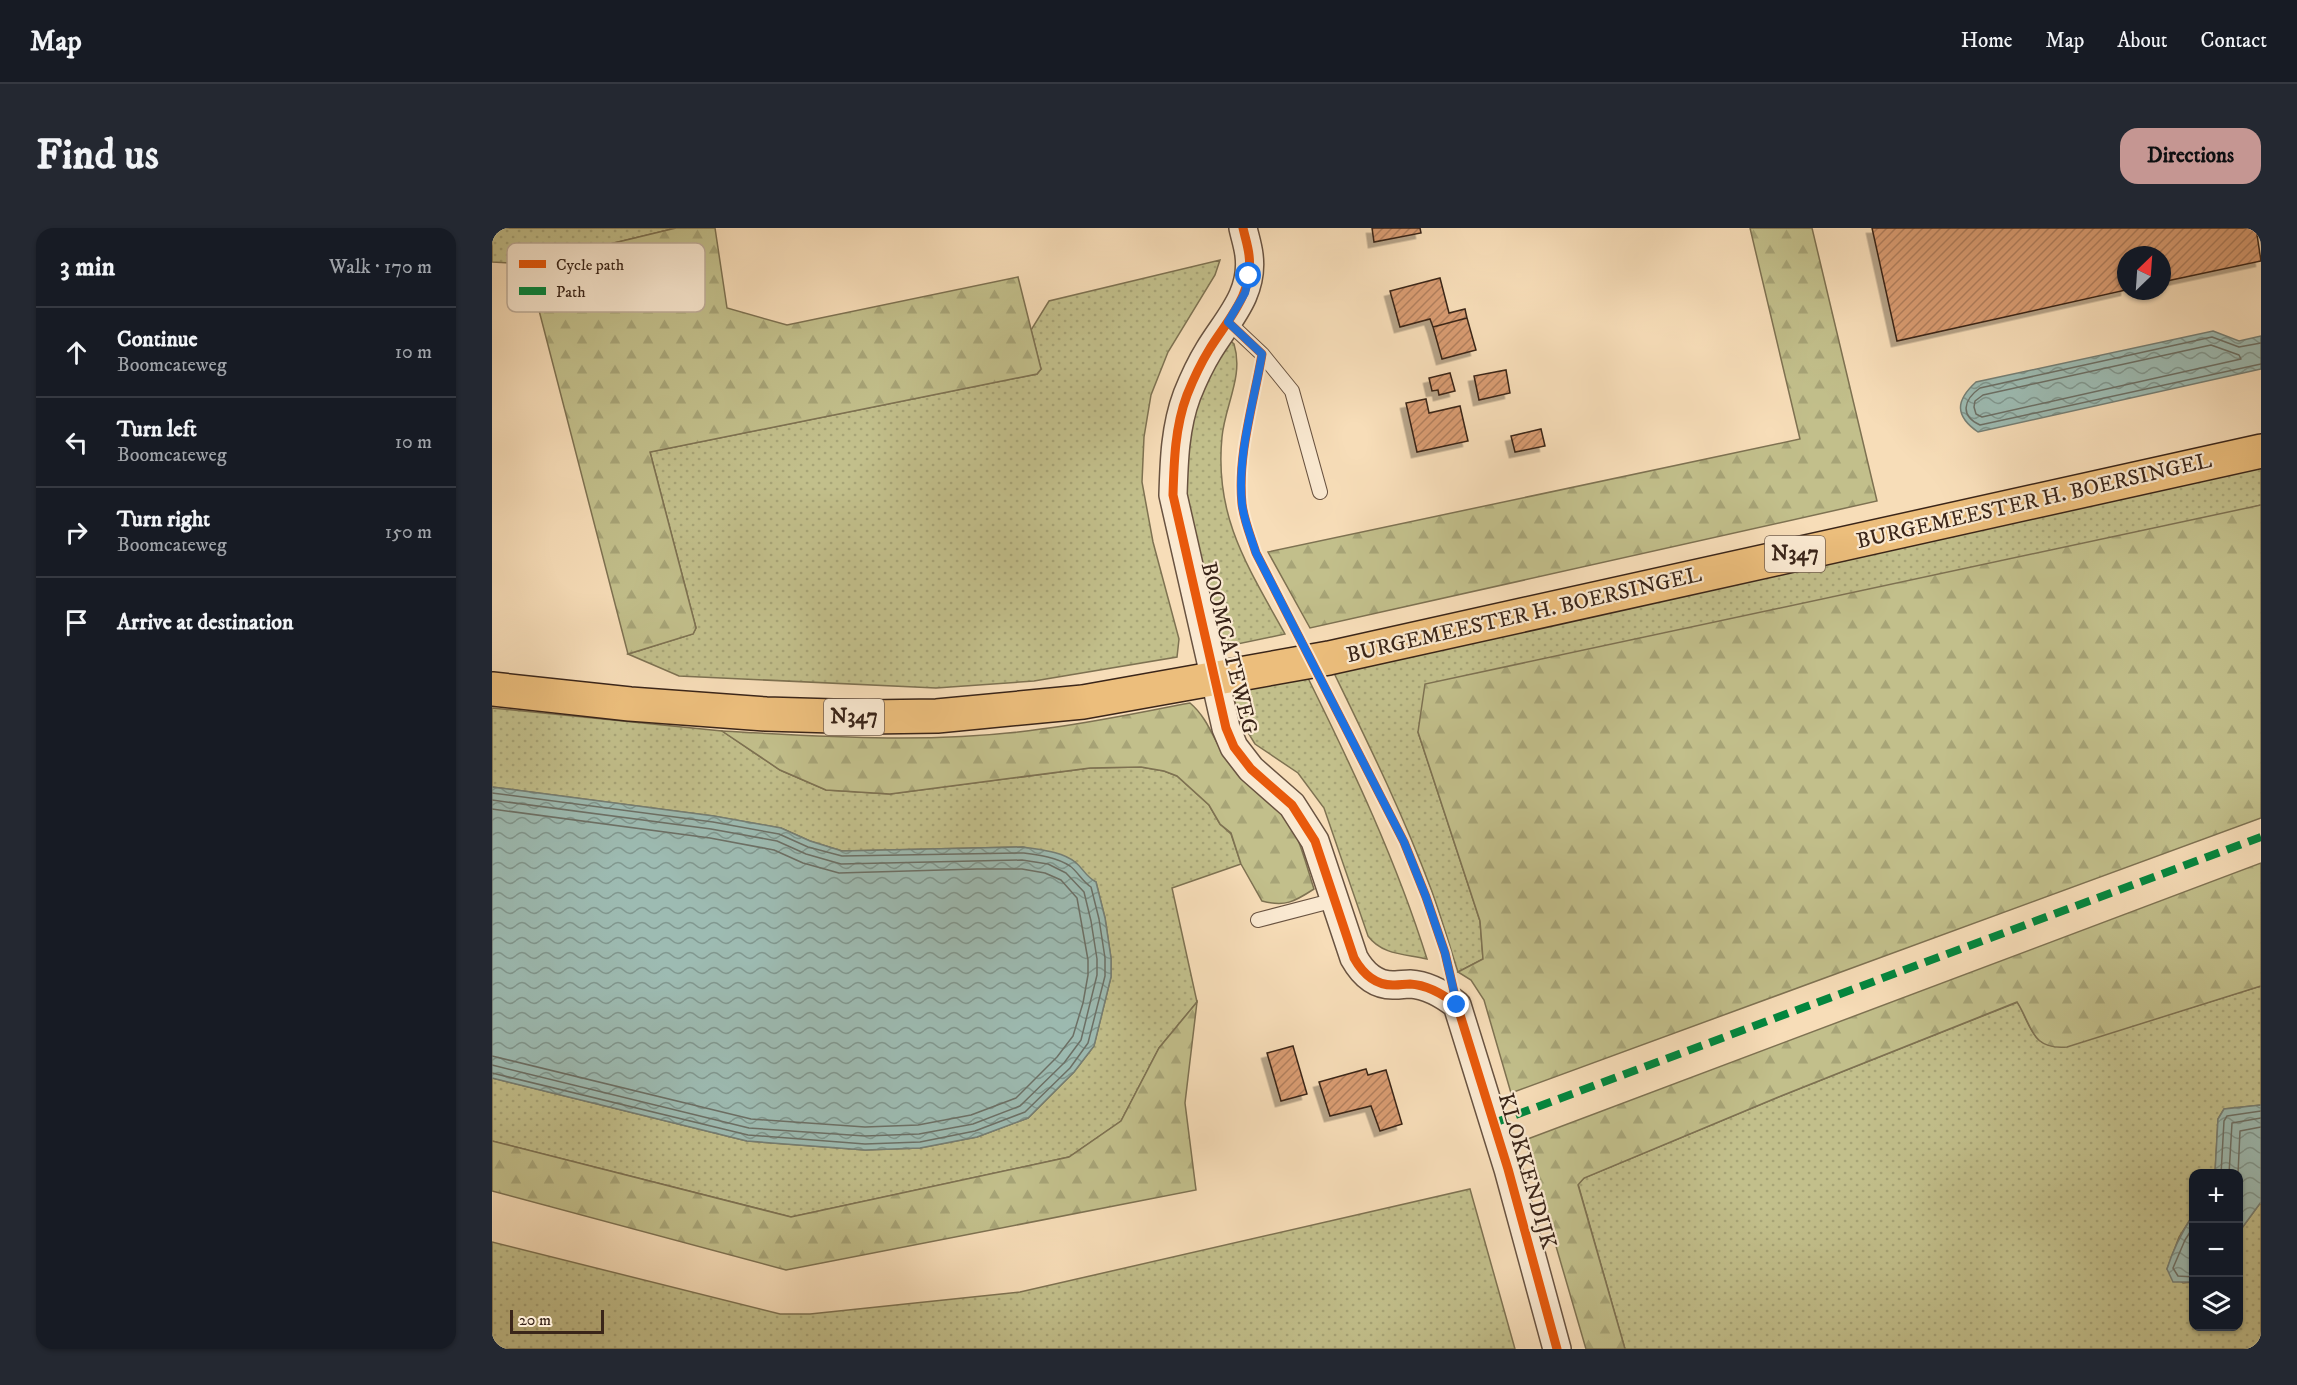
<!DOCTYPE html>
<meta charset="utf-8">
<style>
body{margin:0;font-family:"IM FELL DW Pica",serif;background:#242831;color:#f1f3f6}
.controls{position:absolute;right:18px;bottom:18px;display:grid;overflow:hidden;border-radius:12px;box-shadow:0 2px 4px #0004}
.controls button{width:54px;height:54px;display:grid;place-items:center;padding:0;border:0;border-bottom:2px solid #363941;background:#171b24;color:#f1f3f6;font:30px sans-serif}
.compass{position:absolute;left:1625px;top:18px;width:54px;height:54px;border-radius:50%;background:#171b24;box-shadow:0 2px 4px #0004;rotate:25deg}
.scale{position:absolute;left:18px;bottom:15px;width:94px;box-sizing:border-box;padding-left:6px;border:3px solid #3a2519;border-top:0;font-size:16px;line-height:21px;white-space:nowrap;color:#3a2519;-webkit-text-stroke:4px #fae9d1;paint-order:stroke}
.stop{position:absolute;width:18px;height:18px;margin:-14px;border:4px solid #1a73e8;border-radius:50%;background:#fff}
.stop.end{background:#1a73e8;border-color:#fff;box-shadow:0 2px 6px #0008}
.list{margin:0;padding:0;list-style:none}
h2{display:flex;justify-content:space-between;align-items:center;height:78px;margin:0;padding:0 24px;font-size:26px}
h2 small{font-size:20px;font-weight:400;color:#9ea1a6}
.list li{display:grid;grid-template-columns:39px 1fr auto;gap:18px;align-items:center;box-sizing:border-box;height:90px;padding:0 24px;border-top:2px solid #363941}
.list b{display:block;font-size:22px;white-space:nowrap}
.list p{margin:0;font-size:20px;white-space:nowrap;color:#9ea1a6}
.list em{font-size:20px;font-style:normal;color:#9ea1a6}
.icon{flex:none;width:33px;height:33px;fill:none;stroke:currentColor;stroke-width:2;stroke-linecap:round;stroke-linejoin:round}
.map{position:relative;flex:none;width:1769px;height:1121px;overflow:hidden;border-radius:18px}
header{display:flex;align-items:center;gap:36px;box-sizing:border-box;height:84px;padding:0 30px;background:#171b24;border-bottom:2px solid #363941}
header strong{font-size:28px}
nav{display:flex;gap:33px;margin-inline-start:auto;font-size:21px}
.intro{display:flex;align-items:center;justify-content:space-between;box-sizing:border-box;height:144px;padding:0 36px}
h1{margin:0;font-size:42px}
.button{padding:15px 27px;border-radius:18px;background:#c59692;color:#111;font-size:21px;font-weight:700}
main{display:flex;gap:36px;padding:0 36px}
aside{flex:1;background:#171b24;border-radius:18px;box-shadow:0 2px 4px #0004}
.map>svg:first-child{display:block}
</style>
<header>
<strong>Map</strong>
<nav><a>Home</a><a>Map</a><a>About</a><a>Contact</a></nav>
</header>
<div class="intro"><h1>Find us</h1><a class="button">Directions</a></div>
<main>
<aside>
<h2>3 min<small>Walk · 170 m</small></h2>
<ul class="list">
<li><svg class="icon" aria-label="ahead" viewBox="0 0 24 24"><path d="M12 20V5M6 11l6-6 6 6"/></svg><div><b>Continue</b><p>Boomcateweg</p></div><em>10 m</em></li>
<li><svg class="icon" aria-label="left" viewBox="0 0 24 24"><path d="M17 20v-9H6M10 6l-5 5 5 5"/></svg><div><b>Turn left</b><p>Boomcateweg</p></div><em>10 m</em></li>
<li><svg class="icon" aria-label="right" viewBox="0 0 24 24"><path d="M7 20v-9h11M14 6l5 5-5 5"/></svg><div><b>Turn right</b><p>Boomcateweg</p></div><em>150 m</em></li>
<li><svg class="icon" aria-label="arrive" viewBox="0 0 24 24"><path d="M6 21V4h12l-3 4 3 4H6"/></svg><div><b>Arrive at destination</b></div></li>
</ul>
</aside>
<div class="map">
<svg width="1769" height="1121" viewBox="0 0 1769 1121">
<defs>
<pattern id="grass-dots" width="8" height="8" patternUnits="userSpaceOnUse" patternTransform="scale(1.5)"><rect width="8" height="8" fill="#c2bf8b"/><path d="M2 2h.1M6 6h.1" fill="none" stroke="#a7a477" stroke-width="1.8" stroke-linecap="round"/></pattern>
<pattern id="forest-firs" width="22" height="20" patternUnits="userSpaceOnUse" patternTransform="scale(1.5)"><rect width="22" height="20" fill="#c2bf8b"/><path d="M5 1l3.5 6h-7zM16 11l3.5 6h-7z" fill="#a7a477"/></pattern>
<pattern id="water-waves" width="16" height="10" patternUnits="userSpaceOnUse" patternTransform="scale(1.5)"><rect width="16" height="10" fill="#9dbbb2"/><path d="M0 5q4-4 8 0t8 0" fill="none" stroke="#819890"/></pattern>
<pattern id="building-hatch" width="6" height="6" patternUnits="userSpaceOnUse" patternTransform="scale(1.5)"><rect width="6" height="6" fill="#d99c72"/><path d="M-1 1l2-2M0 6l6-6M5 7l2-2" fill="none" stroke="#b17f5d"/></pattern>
<filter id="shadow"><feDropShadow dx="-5.5" dy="5.5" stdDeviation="0" flood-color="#0004"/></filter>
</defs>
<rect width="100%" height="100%" fill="#f7ddb8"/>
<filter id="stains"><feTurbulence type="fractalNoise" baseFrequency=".00333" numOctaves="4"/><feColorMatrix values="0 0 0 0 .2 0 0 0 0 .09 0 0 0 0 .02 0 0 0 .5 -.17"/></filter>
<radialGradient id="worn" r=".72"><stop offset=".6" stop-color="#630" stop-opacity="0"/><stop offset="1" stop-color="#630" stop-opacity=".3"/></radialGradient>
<path fill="url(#grass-dots)" stroke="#7e7252" stroke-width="1.5" d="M0,0H184L35,36L0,34Z
M728,32L723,47L676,124L659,167L652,209L650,254L661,314L687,411L685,429L542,453L444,460L187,448L136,426L201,406L204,400L158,224L545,146L549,141L539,102L557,73Z
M730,106L742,116C752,148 733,177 730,209C722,289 756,339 793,406L736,418L718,396L696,311L690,213Z
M1769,237V277L926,504L988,693L991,731L966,744C957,716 949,688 939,661C911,586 876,515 841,443Z
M815,448C861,541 904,632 935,731C913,726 890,727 876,708L832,580L806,545L763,516L750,495L740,465Z
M0,480L230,503L288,542L334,562L398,566L598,540L649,539L672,543L685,548L717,577L728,596L739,606L749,636L680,660L705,774L667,820L629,893L577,929L299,989L0,913V850L255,913L373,922L428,920L485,909L536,890L582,844L602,818L619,749V730L613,690L604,654L595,650L583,634L531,619L350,623L318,613L289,600L221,588L0,559Z
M1769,758V877L1732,881L1726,891L1723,945L1702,946L1701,987L1687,1009L1675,1041L1691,1055L1701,1054L1702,1098H1746L1747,1004L1769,974V1121H1133L1086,956L1092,950L1289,868L1526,774C1539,800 1541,822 1575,818Z
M978,961L1023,1121H0V1014L288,1086H318L528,1064Z"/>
<path fill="url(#forest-firs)" stroke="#7e7252" stroke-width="1.5" d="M184,0H223L235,80L295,97L526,49L549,141L545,146L158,224L204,400L201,406L136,426L35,36Z
M1258,0H1320L1385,273L818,400L776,324L1308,211Z
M1769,277V590L1019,865L992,772L979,752L966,744L991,731L988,693L926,504L933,456Z
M698,475C717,491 722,514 736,534C748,551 769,558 782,572C805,596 812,630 822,661C802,674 793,679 770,673L749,636L739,605L728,596L717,577L685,548L672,543L649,539L598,540L398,566L334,562L288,542L230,503C335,509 445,516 549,501C599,495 649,484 698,475Z
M1769,635V758L1575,819C1539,822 1541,799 1525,774L1289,868L1092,950L1086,957L1133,1121H1094L1033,912Z
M705,774L693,875L704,962L294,1042L0,963V913L299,989L577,929L629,893L667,820Z"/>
<path fill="url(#water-waves)" stroke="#757f75" stroke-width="1.5" d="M1721,103L1747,113L1769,108V141L1486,204C1463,188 1463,173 1484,154Z
M0,559L222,588L289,600L318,613L350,623L531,619C548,622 569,623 583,634C592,641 593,648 604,654L613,690L619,730V749L602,818L582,844L536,890L485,909L428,920L373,922L255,913L0,850Z
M1769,877V974L1747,1004L1746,946L1723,945L1726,891L1732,881Z
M1701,987V1054H1681L1675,1041C1681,1021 1690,1004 1701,987Z"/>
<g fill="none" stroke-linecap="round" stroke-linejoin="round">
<path stroke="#6c7066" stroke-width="1.5" d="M1769,115L1747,119L1720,109L1488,160C1471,172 1468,188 1488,197L1769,136
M1719,117L1747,127L1749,131L1490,189L1484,186L1482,179L1483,173L1491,167Z
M0,565L221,594L287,606L316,619L350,628L531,625C547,627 564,629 578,638C586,644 590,653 599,659L607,691L613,730V748L596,815L578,840L533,884L483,903L428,914L373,916L256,907L0,845
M0,572L219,601L285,613L314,626L349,636L530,632L556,636L574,645L592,664L599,693L605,731V747L589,812L572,835L528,878L481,896L427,906L373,908L257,900L0,837
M0,581L218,610L282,622L311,635L347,645L485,641H530L553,645L569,652L585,670L596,732V747L591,775L581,808L565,829L524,870L479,887L426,897L373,899L259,891L0,828
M1729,946L1732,893L1735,888L1769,883
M1737,946L1740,895L1769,890
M1746,946L1748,903L1769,899
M1702,998L1693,1012L1681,1040L1686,1048L1702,1049"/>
</g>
<path fill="url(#building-hatch)" stroke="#3a2519" stroke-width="1.5" filter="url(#shadow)" d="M880,0H928L929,5L882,14Z
M1380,0H1764L1769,33L1670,54V27H1634V62L1405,113Z
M948,50L957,85L973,81L975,90L941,99L938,91L908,99L898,63Z
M975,90L984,122L950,131L941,99Z
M1014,142L1018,165L987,172L982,148Z
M958,145L963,163L947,167L946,162L940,163L937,150Z
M934,171L937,185L968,178L976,213L925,224L914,175Z
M1049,201L1053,218L1023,224L1019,208Z
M801,818L815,866L789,873L775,825Z
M874,841L876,847L894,842L910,896L888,903L879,878L838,888L827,854Z"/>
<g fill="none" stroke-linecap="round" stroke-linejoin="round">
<g stroke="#695341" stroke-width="16">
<path id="service" d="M736,94L770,126L800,163L828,264
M766,692L843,672"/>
</g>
<g stroke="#695341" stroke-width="30">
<path id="minor" d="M751,0C753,9 756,18 757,27C762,66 736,91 717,122C709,135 701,152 695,167C683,199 682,233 681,267L734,500L742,519L759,541L800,577L823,613L862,730C871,746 884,758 903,757C908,757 913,756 918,756C936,757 951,766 965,777L1016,941L1065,1121"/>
</g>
<g stroke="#3a2519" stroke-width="36">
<path id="primary" d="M0,461L138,476L274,486L375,489L445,488L591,474L837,430L1769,223"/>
</g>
<use href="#service" stroke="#fae9d1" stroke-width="14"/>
<use href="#minor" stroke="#fae9d1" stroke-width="27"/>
<use href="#primary" stroke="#ecbe7c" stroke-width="33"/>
<path stroke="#00873e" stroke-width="8" stroke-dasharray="15 8" stroke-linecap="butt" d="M1002,895L1769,609"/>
<g stroke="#fae9d1" stroke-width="13">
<path id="cycleway" d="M751,0C753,9 756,18 757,27C762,66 736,91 717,122C709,135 701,152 695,167C683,199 682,233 681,267L734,500L742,519L759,541L800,577L823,613L862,730C871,746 884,758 903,757C908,757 913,756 918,756C936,757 951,766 965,777
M736,94L770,126C762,174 745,227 750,276C752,293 759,309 764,325L912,614L934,669L953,725L965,777L1016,941L1065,1121"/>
</g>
<use href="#cycleway" stroke="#e8590c" stroke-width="9"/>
</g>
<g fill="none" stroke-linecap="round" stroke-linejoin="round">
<path stroke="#1a73e8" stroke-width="8" d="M757,48L753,65L736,94L770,126C762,174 745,227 750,276C752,293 759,309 764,325L912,614L934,669L953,725L965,777"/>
</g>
<g text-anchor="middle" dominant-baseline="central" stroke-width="4.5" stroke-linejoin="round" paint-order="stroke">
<g fill="#fae9d1" stroke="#746050" stroke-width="1.5">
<rect x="1273" y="308" width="60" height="36" rx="4.5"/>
<rect x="332" y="471" width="60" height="36" rx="4.5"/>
</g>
<g font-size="21" font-weight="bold" fill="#3a2519">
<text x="1303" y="326">N347</text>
<text x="362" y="489">N347</text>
</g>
<g font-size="22" fill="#3a2519" stroke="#fae9d1">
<text transform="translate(1542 273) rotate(-13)">BURGEMEESTER H. BOERSINGEL</text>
<text transform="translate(1032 387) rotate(-13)">BURGEMEESTER H. BOERSINGEL</text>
<text transform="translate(737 420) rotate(76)">BOOMCATEWEG</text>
<text transform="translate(1035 943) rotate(74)">KLOKKENDIJK</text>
</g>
</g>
<rect x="15" y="15" width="198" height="69" rx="9" fill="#fae9d1" stroke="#c0ae9a" stroke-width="1.5"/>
<rect x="27" y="32" width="27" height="8" fill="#e8590c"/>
<rect x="27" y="59" width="27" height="8" fill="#00873e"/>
<g font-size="16" fill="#3a2519">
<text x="64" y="42">Cycle path</text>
<text x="64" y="69">Path</text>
</g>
<rect width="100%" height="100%" filter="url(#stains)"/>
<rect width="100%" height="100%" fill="url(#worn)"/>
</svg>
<div class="controls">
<button>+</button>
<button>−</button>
<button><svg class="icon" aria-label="layers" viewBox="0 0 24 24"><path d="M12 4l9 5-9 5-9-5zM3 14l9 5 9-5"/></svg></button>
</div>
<svg class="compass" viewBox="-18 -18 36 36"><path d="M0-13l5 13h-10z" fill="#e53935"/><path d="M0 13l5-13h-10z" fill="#9ea1a6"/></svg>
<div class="scale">20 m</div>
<div class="stop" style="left:757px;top:48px"></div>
<div class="stop end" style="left:965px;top:777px"></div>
</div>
</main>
